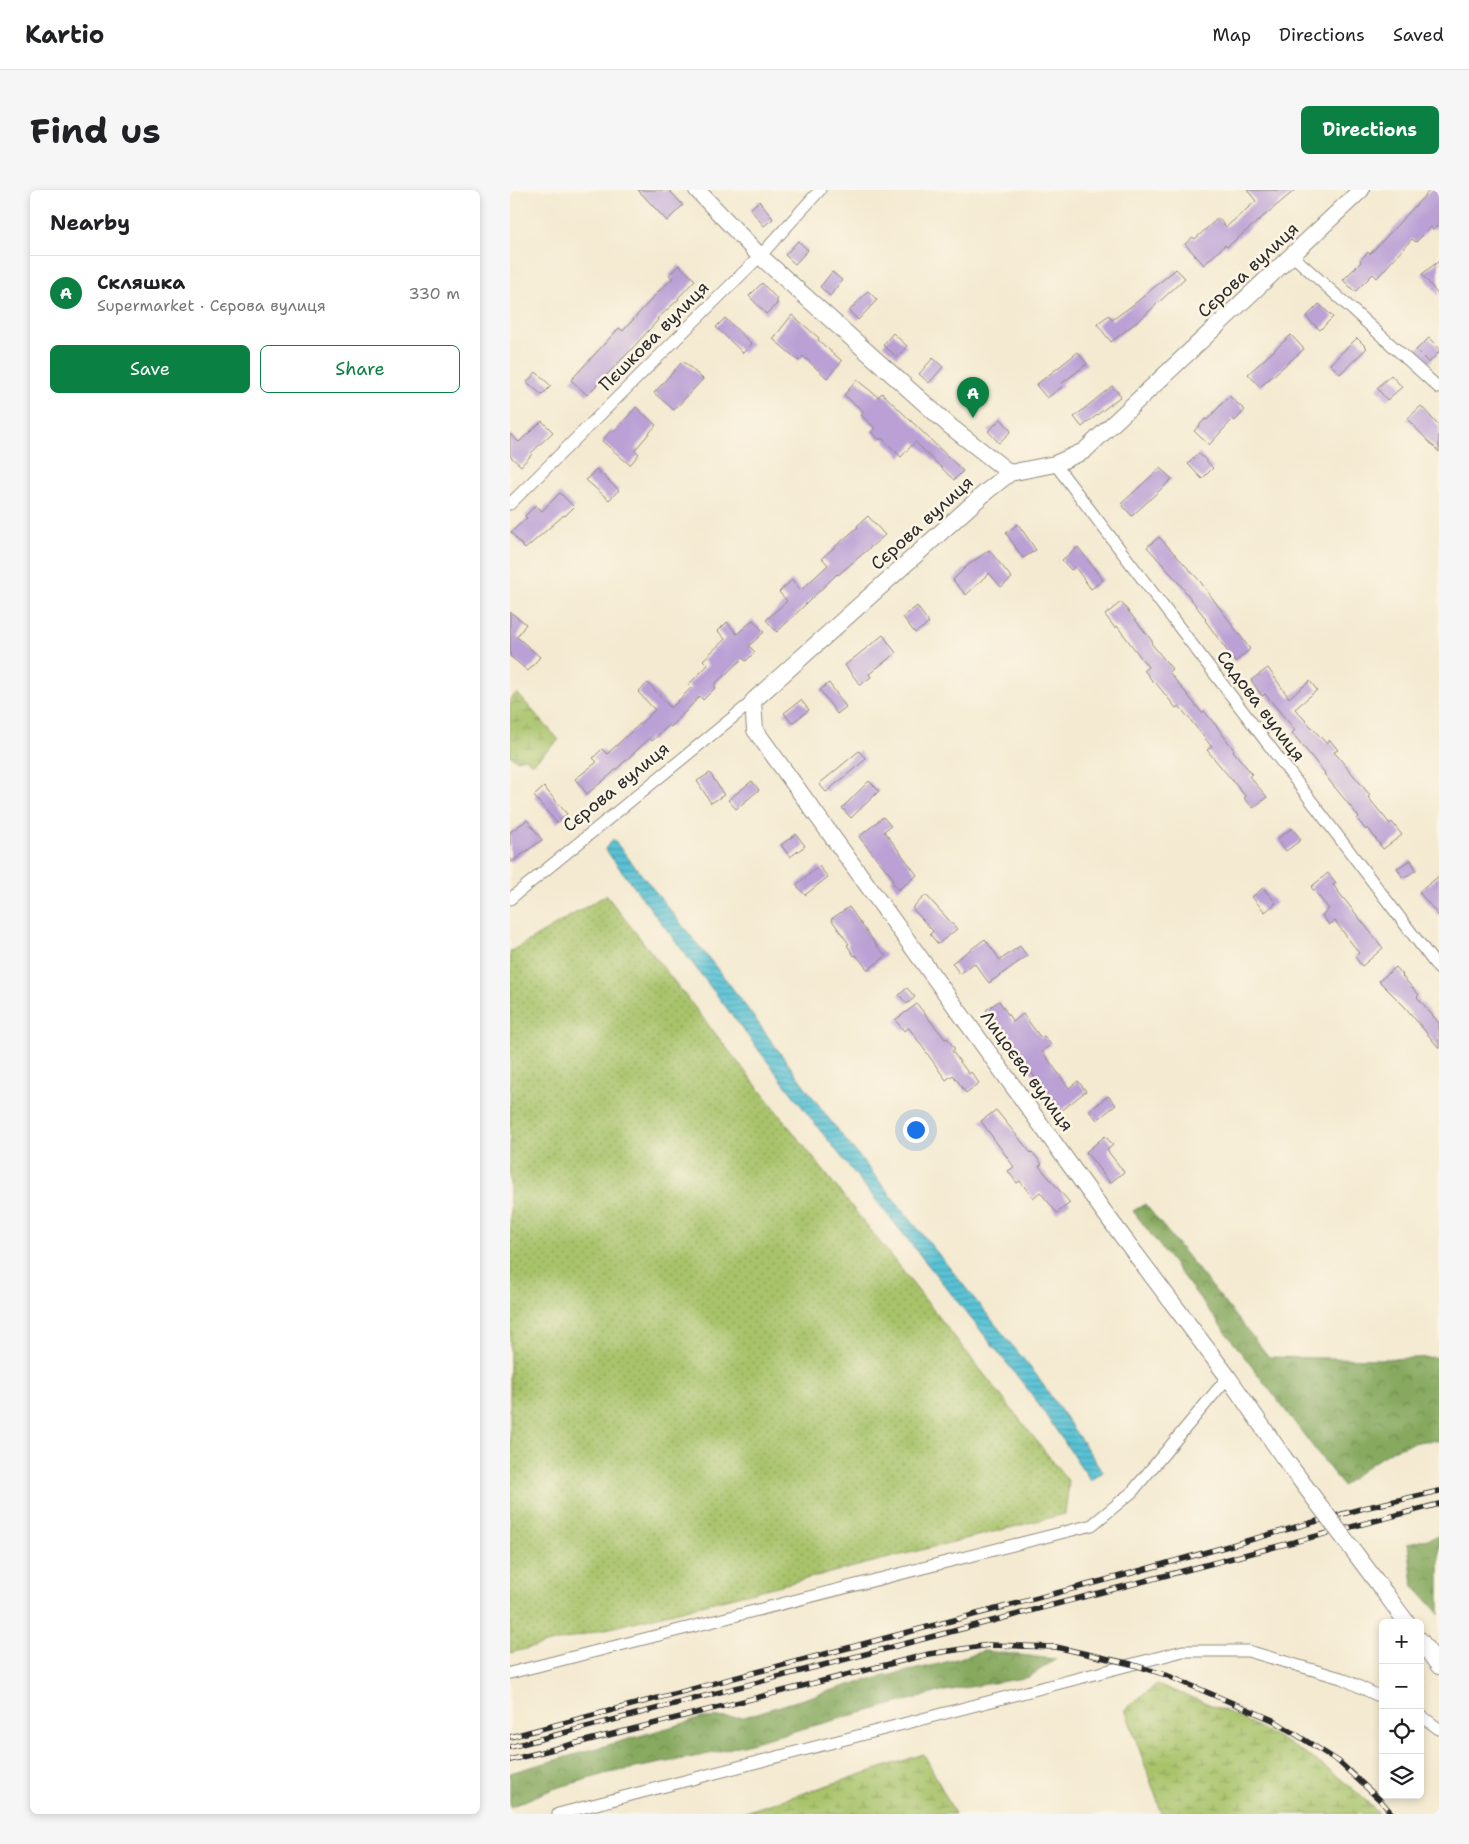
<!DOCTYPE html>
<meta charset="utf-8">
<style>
body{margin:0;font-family:"Shantell Sans",sans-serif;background:#f6f6f6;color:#202124}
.controls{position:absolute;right:15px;bottom:15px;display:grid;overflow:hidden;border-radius:8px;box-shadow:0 2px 8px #0003}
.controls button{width:45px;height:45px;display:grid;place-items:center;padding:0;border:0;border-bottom:1px solid #e0e0e0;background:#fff;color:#202124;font:25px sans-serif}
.you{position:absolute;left:405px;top:939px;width:18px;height:18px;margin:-12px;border:4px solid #fff;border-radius:50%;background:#1a73e8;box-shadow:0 0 0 8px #1a73e833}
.badge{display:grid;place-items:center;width:32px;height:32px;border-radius:50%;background:#0b8043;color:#fff;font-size:16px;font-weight:700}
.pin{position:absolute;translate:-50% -41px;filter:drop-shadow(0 1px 2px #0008)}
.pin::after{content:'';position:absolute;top:26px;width:18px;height:15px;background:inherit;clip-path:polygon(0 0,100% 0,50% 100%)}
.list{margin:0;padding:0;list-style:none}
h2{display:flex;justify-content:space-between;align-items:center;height:65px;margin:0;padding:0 20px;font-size:21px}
h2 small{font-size:16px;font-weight:400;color:#757577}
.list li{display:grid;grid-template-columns:32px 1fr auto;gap:15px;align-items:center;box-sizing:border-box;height:75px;padding:0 20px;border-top:1px solid #e0e0e0}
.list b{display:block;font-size:19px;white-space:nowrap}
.list p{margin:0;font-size:16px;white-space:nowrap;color:#757577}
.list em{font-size:16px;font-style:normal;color:#757577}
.actions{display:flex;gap:10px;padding:15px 20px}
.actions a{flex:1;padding:11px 0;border:1px solid #0b8043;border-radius:8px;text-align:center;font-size:18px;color:#0b8043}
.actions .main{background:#0b8043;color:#fff}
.icon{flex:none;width:28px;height:28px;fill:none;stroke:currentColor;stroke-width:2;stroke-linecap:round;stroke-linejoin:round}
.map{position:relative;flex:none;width:929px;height:1624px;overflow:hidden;border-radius:8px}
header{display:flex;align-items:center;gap:30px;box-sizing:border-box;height:70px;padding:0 25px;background:#fff;border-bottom:1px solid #e0e0e0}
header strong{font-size:24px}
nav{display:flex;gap:28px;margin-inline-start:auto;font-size:18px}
.intro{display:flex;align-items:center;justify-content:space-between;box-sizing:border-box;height:120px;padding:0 30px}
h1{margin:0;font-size:35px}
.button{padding:12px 22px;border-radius:8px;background:#0b8043;color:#fff;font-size:18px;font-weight:700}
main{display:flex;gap:30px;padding:0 30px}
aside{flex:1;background:#fff;border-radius:8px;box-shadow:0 2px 8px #0003}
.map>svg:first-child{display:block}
</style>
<header>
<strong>Kartio</strong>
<nav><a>Map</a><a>Directions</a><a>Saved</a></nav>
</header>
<div class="intro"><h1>Find us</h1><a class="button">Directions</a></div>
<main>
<aside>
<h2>Nearby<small></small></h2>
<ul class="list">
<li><span class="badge">A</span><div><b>Скляшка</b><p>Supermarket · Сєрова вулиця</p></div><em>330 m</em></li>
</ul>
<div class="actions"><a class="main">Save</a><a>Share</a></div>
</aside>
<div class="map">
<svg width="929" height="1624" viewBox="0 0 929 1624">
<defs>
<pattern id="green-dots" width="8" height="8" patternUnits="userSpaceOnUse" patternTransform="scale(1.25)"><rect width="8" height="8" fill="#a8c36a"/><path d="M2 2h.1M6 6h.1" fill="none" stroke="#899f57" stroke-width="1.8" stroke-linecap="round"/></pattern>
<pattern id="forest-crowns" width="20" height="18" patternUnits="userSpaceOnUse" patternTransform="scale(1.25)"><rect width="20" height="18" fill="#86a95e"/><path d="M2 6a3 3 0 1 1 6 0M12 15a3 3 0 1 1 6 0" fill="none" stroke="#6e8a4e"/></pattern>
<pattern id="wetland-marsh" width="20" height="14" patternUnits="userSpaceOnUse" patternTransform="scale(1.25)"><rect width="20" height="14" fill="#a8c36a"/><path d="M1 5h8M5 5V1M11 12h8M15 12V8" fill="none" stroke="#899f57"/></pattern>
<pattern id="water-rules" width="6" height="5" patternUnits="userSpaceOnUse" patternTransform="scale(1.25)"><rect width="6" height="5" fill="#59c2d5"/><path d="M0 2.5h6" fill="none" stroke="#4a9ead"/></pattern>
</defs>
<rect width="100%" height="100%" fill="#fcf5e5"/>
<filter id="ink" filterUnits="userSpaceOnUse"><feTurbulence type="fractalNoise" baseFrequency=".02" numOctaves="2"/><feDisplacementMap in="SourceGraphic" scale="10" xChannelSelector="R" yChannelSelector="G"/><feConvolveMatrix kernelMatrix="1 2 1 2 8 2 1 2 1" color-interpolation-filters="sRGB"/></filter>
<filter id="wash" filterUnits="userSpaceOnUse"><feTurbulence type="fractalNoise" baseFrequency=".0096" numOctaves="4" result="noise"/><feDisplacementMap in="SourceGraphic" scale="20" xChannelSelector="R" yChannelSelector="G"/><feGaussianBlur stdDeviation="1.12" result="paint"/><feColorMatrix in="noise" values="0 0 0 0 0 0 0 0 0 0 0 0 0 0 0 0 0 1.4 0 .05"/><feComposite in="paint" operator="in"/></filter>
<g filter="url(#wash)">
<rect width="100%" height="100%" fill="#f4ead1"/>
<path fill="url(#green-dots)" stroke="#6a774a" d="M96,705L559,1292L555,1324L0,1463V762Z"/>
<path fill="url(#forest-crowns)" stroke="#586a44" d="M635,1014L759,1167L874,1169L929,1167V1251C892,1247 859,1274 833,1296L623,1021Z
M929,1346V1424L903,1395L898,1354Z
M474,1461L546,1469L519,1487L429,1502L199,1564L99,1583L43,1599L0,1617V1583L192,1528L234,1527L349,1492L429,1474Z"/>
<path fill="url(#wetland-marsh)" stroke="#6a774a" d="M7,503L49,550L22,574L15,568L6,570L0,565V509Z
M647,1494C674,1505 702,1514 728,1527C779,1552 830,1582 869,1624H652L615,1519Z
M414,1564L445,1624H229Z"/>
<path fill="url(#water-rules)" stroke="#427680" d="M103,649L217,791L319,929L527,1186L593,1282L581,1291L520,1202L309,939L95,659Z"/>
<g id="blocks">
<path fill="#baa0d5" d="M128,0H159L173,15L157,31Z
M737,0H785L717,57L715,55L694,75L675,54L683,47L685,49L708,28L716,37L746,11Z
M920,0H929V34L923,40L921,37L906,52L902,49L867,88L863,84L845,102L833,90L851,72L850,70L858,62L860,64Z
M249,11L263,29L254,36L240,19Z
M288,51L298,60L285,74L275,65Z
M929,71V106L912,84Z
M169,75L185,90L168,108L169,109L147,129L148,130L119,162L77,205L61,190L109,138L113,141L148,102L163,88L159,85Z
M666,79L675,88L633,127L601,152L587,134L599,125L602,130L623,115Z
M322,82L332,90L320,106L310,97Z
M252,93L267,109V114L256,124L239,106Z
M358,101L367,110L348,130L339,121Z
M809,114L823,127L810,140L796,127Z
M282,125L309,148L308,150L332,171L317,188L293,166L289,171L263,149Z
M215,128L242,154L233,163L206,137Z
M383,143L397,156L387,167L373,155Z
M781,145L794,159L750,197L738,184Z
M847,148L857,158L830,184L820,174Z
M919,148L929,158V162L919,173L906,160Z
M568,162L577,174L551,194L553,196L537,208L526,195Z
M423,168L433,177L419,193L409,184Z
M173,171L193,189L164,220L144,203Z
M26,182L41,196L32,205L17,192Z
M881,185L892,197L877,210L867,198Z
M347,190L368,207L372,203L453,281L444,290L405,252L391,267L372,248L370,250L361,242L365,238L351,225L354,222L334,205Z
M602,196L611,206L572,237L564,227Z
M719,206L735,220L725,231L723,229L699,255L684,241L695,229L697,230Z
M911,216L929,236V262L897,229Z
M126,217L146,235L125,260L129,264L120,275L92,251L101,240L104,242Z
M491,229L501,241L489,253L478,241Z
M32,231L43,242L21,263L22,264L11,276L0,266V244L9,252Z
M689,263L703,278L692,289L678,274Z
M650,278L662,289L622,326L611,314Z
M86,279L109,300L99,310L76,290Z
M50,303L64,317L55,326L54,325L15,359L1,342L17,328L15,326L26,315L32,321Z
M358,326L375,345L328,385L327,384L267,442L256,430L277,411L269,402L282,390L291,400L318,375L312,368L348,337L347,336Z
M508,334L526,360L513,368L496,343Z
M649,347L689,390L740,459L725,472L695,430L696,429L668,392L637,357Z
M568,357L593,390L581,399L565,377L561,380L552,370Z
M479,360L502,388L491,397L479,383L456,405L443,390L457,376Z
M611,412L643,452L641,453L662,479L659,482L692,523L694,521L708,538L724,560L723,561L742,584L739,586L757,607L743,618L734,608L736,607L697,560L702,557L669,516L666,518L645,492L644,493L634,480L638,477L607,436L605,438L595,425Z
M407,416L419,433L405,443L393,427Z
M0,422L16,434L7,447L30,467L18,481L0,466Z
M243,430L254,442L239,456L245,462L236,471L233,468L204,495L206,497L193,510L190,506L161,537L159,535L142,551L140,548L99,586L77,604L65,589L87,572L83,568L92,559L97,564L145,520L128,502L138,493L161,518L181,498L178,495L198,475L193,470L215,449L208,441L217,432L227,444Z
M373,445L386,463L359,484L361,487L350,495L335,475Z
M758,478L779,508L800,491L807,500L785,519L816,553L820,550L828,560L824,562L860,605L858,607L880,634L882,632L892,645L873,659L858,638L856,640L847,629L849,627L814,584L815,583L782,543L785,540L755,504L752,506L741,490Z
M319,493L336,517L327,524L310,500Z
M291,510L299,520L282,533L274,523Z
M349,561L356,569L316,602L309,594Z
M200,583L214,605L201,613L187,591Z
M242,591L249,600L226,619L218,610Z
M359,591L369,601L341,628L332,618Z
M34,597L57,624L47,633L24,606Z
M373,627L381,636L374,641L407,685L388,700L381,690L383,688L349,647Z
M17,630L32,650L0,673V642Z
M782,638L791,650L776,661L767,649Z
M286,644L295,656L280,667L271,655Z
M901,670L906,680L893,688L887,678Z
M309,676L318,687L295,705L286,695Z
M818,683L826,693L823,695L873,758L852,776L845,767L849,763L825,731L819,735L812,725L819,719L801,697Z
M929,686V726L909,702Z
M753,698L766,713L755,722L742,707Z
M416,705L447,739L428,754L420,744L423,741L402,718Z
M339,717L367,756L376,766L358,780L346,765L344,766L337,755L339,754L321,729Z
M475,749L490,770L510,756L517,766L479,793L464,773L450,784L442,773Z
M886,777L893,785L892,786L909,805L907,807L929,833V858L895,817L869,791Z
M397,798L405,807L397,814L389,805Z
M489,811L503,832L513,824L531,848L534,846L541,855L532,861L559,898L568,891L576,901L550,922L524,888L525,887L476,820Z
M407,814L435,849L437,848L445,859L442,861L459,884L461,882L469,893L456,903L443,885L436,890L399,838L394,841L385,830Z
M598,906L606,915L587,930L579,921Z
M486,920L521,963L522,962L532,974L529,976L560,1013L547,1023L530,1002L523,1008L510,991L507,993L498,981L504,977L471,931Z
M595,946L603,955L597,960L614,982L600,993L576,962Z"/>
</g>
</g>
<g filter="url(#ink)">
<use href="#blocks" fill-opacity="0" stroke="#908a7e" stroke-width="1"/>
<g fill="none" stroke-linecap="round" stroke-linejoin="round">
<g stroke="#908a7e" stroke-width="13">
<path id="street" d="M783,66L929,198
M545,274L929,779
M0,314L250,66L310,0
M0,709L243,511
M0,1483L582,1335L622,1302L718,1187
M910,1525L929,1539
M48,1624L673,1461H738L831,1488L873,1508"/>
</g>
<g stroke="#908a7e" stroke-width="18">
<path id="secondary" d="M187,0L250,66L441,237L500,283
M774,1268L718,1187L597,1026L245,540L243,511L477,301L500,283L545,274L574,261L851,0
M875,1403L897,1433
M910,1450L929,1476"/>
</g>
<use href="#street" stroke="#fff" stroke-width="11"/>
<use href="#secondary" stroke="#fff" stroke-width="16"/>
<g stroke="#2b2b2b" stroke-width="5.5">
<path id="rail" d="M0,1547L611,1386L854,1318L929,1301
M0,1557L929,1314
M0,1570L419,1464L479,1455L546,1457L621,1474L656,1485L763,1530L828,1571L870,1610L882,1624"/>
</g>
<use href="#rail" stroke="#fcf5e5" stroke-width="4" stroke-dasharray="11" stroke-linecap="butt"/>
<g stroke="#908a7e" stroke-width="18" stroke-linecap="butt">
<path id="secondary-bridge" d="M774,1268L875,1403"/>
</g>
<use href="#secondary-bridge" stroke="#fff" stroke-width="16"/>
</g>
</g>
<g text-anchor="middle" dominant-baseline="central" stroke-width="5" stroke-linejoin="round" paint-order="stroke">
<g font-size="18" fill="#2b2b2b" stroke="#fcf5e5">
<text transform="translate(738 80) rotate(-43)">Сєрова вулиця</text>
<text transform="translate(144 146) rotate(-45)">Пєшкова вулиця</text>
<text transform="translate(412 333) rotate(-42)">Сєрова вулиця</text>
<text transform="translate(751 516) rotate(53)">Садова вулиця</text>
<text transform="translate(106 597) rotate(-39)">Сєрова вулиця</text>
<text transform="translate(517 881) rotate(54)">Лицоєва вулиця</text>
</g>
</g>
</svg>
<div class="controls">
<button>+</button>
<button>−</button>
<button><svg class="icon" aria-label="locate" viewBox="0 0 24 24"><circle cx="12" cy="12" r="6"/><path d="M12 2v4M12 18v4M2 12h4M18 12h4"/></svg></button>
<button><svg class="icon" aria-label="layers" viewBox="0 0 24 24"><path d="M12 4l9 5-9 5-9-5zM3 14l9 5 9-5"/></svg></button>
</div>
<div class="you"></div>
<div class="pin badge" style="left:463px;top:228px">A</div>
</div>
</main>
